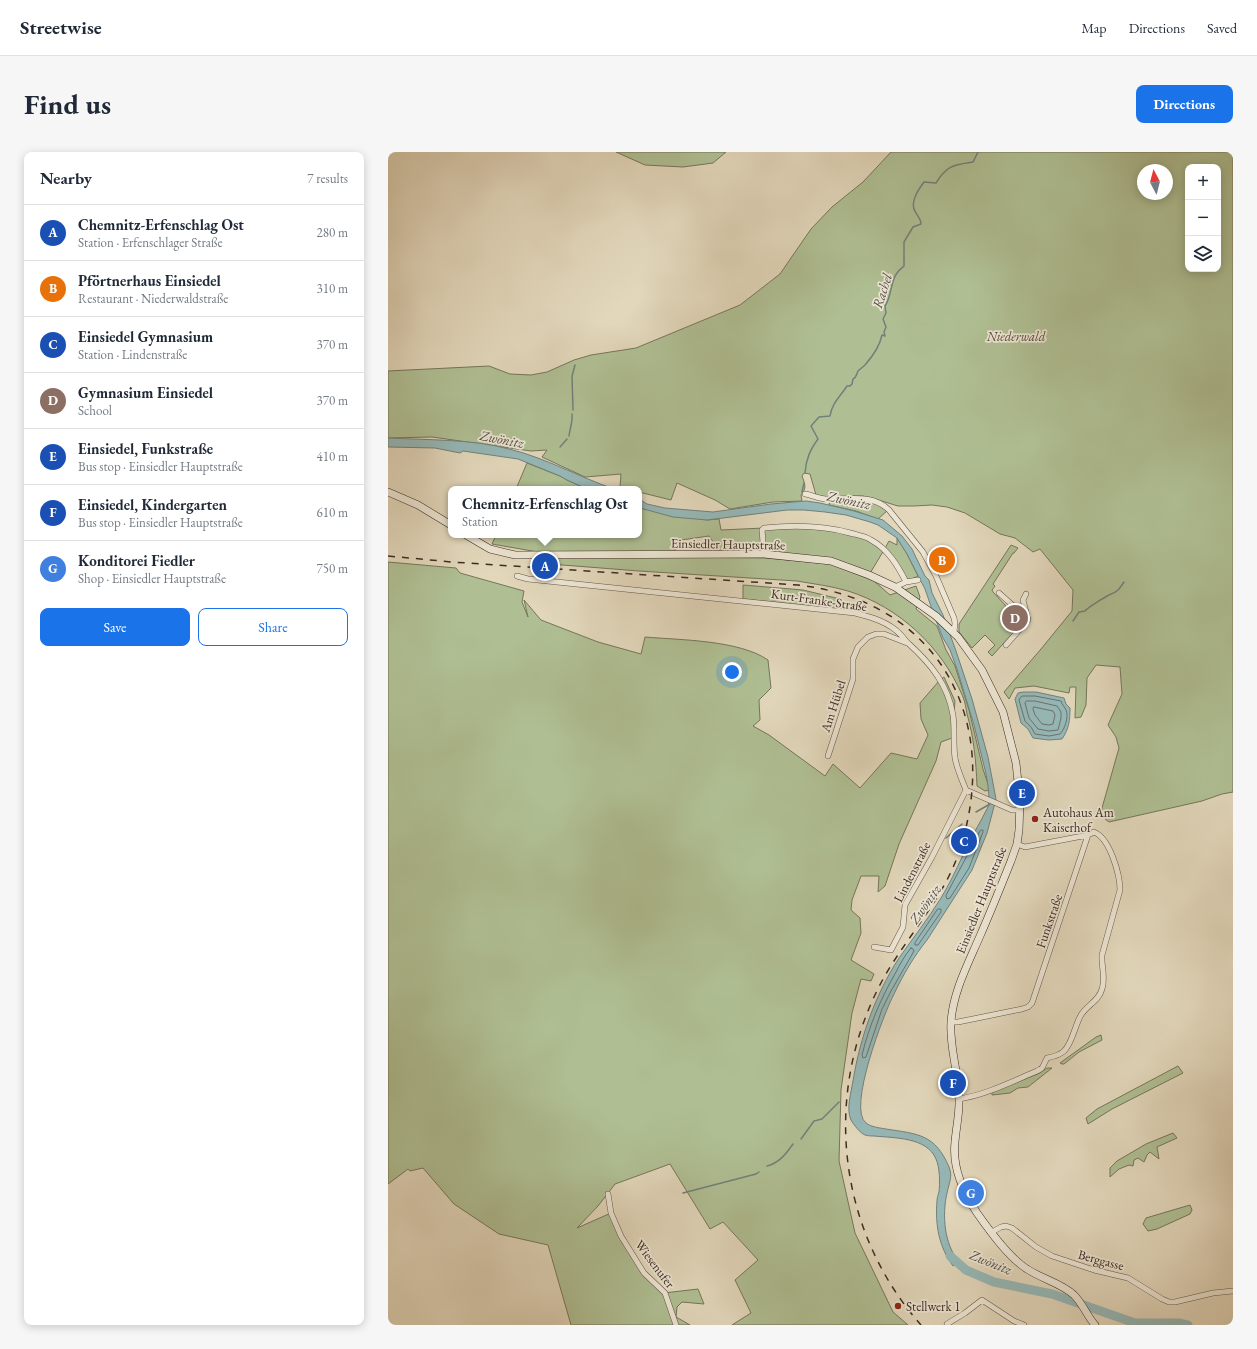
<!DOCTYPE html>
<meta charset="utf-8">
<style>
body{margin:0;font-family:"EB Garamond",serif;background:#f6f6f7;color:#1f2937}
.controls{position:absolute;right:12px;top:12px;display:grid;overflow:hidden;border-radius:8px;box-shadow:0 2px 10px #0003}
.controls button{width:36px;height:36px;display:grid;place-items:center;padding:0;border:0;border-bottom:1px solid #e0e1e3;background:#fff;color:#1f2937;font:20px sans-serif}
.compass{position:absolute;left:749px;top:12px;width:36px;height:36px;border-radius:50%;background:#fff;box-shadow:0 2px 10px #0003;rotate:353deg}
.you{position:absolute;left:344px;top:520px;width:14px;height:14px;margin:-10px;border:3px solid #fff;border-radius:50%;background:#1a73e8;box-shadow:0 0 0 6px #1a73e833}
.badge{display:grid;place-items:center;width:26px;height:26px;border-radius:50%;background:#1a73e8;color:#fff;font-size:13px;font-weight:700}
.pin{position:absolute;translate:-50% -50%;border:2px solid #fff;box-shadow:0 1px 4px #0006}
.popup{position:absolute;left:60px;top:334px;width:194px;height:52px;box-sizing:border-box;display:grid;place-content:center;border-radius:8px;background:#fff;filter:drop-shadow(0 1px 3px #0005);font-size:13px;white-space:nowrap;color:#747a83}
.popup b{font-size:15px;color:#1f2937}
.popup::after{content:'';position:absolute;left:50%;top:100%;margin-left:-8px;border:8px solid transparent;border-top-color:#fff}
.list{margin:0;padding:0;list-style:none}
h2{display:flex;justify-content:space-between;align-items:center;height:52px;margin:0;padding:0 16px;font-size:17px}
h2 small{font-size:13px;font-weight:400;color:#747a83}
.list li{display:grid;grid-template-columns:26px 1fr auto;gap:12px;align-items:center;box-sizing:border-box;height:56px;padding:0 16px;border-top:1px solid #e0e1e3}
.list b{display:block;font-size:15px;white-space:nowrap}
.list p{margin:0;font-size:13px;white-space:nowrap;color:#747a83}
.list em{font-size:13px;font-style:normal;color:#747a83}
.actions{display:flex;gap:8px;padding:12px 16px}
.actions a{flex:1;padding:9px 0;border:1px solid #1a73e8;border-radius:8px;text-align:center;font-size:14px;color:#1a73e8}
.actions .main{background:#1a73e8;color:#fff}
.icon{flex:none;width:22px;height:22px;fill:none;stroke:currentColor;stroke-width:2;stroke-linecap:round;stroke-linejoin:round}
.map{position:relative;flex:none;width:845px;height:1173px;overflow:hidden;border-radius:8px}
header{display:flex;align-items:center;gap:24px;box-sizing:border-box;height:56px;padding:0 20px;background:#fff;border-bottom:1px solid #e0e1e3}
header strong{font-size:19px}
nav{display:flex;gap:22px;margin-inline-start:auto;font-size:14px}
.intro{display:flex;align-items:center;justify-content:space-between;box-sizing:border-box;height:96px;padding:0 24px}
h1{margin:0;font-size:28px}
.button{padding:10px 18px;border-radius:8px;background:#1a73e8;color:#fff;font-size:14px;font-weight:700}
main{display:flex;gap:24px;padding:0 24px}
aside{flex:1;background:#fff;border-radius:8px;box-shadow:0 2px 10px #0003}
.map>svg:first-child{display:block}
</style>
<header>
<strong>Streetwise</strong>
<nav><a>Map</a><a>Directions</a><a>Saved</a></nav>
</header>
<div class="intro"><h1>Find us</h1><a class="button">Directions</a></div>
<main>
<aside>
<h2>Nearby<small>7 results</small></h2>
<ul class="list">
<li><span class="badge" style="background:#1a4fb4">A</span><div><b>Chemnitz-Erfenschlag Ost</b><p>Station · Erfenschlager Straße</p></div><em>280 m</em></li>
<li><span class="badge" style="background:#e8710a">B</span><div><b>Pförtnerhaus Einsiedel</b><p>Restaurant · Niederwaldstraße</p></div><em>310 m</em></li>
<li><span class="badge" style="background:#1a4fb4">C</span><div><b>Einsiedel Gymnasium</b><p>Station · Lindenstraße</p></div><em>370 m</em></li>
<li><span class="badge" style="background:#8d6e63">D</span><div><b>Gymnasium Einsiedel</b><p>School</p></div><em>370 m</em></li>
<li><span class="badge" style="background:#1a4fb4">E</span><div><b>Einsiedel, Funkstraße</b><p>Bus stop · Einsiedler Hauptstraße</p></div><em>410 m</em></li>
<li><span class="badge" style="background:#1a4fb4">F</span><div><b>Einsiedel, Kindergarten</b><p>Bus stop · Einsiedler Hauptstraße</p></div><em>610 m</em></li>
<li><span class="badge" style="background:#3f7fe0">G</span><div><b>Konditorei Fiedler</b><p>Shop · Einsiedler Hauptstraße</p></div><em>750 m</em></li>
</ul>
<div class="actions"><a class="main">Save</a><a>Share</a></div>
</aside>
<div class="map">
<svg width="845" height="1173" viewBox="0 0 845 1173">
<rect width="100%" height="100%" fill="#e2d7bb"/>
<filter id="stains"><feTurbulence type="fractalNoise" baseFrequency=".005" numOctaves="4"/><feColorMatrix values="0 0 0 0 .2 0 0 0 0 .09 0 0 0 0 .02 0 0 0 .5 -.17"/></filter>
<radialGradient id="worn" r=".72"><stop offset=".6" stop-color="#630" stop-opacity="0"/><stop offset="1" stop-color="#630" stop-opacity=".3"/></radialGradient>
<path fill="#afbf93" stroke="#76755b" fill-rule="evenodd" d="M228,0H338L325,11L295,15L257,13Z
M503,0H845V640L834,642L814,649L721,670L712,663L731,596L728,585L720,573L734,542L732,515L708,513L699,526L698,553L693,565L687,566L688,535H682L681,541L646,534L627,536L621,547L616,540L653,497L684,459L685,438L652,397L645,400L627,386L612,382L577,361L559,355L544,353L526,354H510L484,346L475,344L437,345L428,343L422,322L416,321L414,324C417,332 419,336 413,343L414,349L385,350L342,357L327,348L289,331L283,348L251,340V337H240L232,335L233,322L197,325L154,305L159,298L143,299L44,285L0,286V219L101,214L122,222L143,223L159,220L186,208L203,203L248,196L352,153L392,122L423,77L444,55L475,30ZM800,15H830V117H800ZM755,18H779V42H755Z
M139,311L172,324L179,328L199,337H128Z
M442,348C463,348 482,345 499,359L490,367L468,359L441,353Z
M251,356L319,368L331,367L333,378L419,374L476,385L496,398L501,389L509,393V386L519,402L530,424L518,430L496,398L481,423L443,409L334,402L321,384L293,388L283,405L377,406L443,412L486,429L502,443L528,434L532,445L528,457L549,474L558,498L567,514L581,558L595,617L602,638L597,639L589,634C588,609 586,586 579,562C578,556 577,550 575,545C554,495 511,455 460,439C443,434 426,432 409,429L251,419L149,411L153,406L150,400L104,392L108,383H251Z
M623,393L630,396L626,401H625L605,432L607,434L604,438L605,440L618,454L617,456L635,470L604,504L600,500L607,493L597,483L584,496L571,480V472Z
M0,410L68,416L72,421L136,439L134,450L140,465L136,448L153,468L210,490L253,502L257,485C292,488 351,488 380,508L383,536L371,548L372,568L365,574L381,583L437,624L445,612L472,636L503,601L529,607L540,583L533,567L532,551L551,529L556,525L567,549L564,586L553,590L548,609L511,692L497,734L490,740L491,724H473L464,748L463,758L472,766L473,781L463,808L486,822L483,829L473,827L464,861L453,938L451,1009L467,1081L505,1160L520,1173H344L363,1161L347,1128L370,1108L335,1070L322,1077L282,1012L227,1032L210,1054L189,1076L223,1061L256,1121L276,1141L310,1137L316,1152L294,1150L289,1155L288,1165L302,1173H183L160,1093L111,1082L66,1052L35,1016L22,1019L20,1017L0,1032Z
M355,433L415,438L452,447L450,457L355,447Z
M713,883L714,888L691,900L676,912H674L672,911L708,885Z
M790,914L795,921L724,957L700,972L698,966L709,957Z
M659,916H664L640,935L630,936L622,941L604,943V940L652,921Z
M785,981L789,986L769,995L771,1007L762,1000L759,1003L756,1010L750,1006L746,1008L745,1014L741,1013L731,1017L722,1025V1016L729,1009L758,992Z
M802,1053L804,1058L802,1062L769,1077L760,1079L755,1072L758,1066Z"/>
<path fill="#96b8b7" stroke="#72807c" d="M0,286C38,288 85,287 121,297C158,306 191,325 226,337H199L179,328L172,324L130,307L75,299L72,301L47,296L0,295Z
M251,347L259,352L277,356L325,360L383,352L418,349L432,351L466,359L495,368L514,384L524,397L537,424L541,428L544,441L555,463L568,499L584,547L600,605L608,647L599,681L584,718L539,788C526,804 515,823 506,842C496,861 459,957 478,971C483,975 492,976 498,977C530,982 547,982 561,1015C565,1024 561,1031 559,1041C554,1063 556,1092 571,1110L565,1114C551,1095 547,1073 549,1049C549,1046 550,1043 551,1040C552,1031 552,1016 548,1007C539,985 506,986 486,984C484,984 480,984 477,983C472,981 466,973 463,968C458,957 463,941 465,929C472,886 487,843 511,806C525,786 540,767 553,746C561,733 568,718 575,703C582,687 592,671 600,655C602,644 600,633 598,622L586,573L569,517L562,498L555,486L547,466L537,437L519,402L509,386L490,373L482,370L458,363L437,360L416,358H399L319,368L285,365L252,356Z
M635,540H648L676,546L678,552L682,556C682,568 681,577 674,587L661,588L645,586L640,577L633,571L627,547L630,541Z"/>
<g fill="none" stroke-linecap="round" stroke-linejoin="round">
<path stroke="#6a726d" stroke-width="1" d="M635,544H647L673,549C674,553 677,555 678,558C681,564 677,577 672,582L661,584L647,582L643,575L637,569L631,548L633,545Z
M639,549H647L669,554L673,560V566L670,578L661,579L650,577L641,566L637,551Z
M646,555L665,559L667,563L665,572L661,573L654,572L647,563L645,557Z
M593,678H595V680L581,716L562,746L559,747L558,744Z
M550,757H553V760L530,793H527V791Z
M523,796L525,797L526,799L503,839L494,857L478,905L475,906L474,903C481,874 493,846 508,820C512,812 517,803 523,796Z"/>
<path stroke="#72807c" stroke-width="1.5" d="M185,258L184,224L187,213
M181,284C182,276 185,269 184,262
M172,295L179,287
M417,321C418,307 422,298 430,287L423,274L431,265L442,264C444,251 452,245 459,234H462L464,232L465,227C469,225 468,223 470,219C472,217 475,215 477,213C484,205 492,193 494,183L497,184L496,180L498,175L495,167L498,161L497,154C504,144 502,130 509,121C511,118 514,116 516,114V90L525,75L533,72C533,66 528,63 526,57C523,48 531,37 536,30L548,31C559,13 566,13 585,10L590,0
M414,340L416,331
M685,469L691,460L697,459C699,456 717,445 721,443C724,442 727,441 730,438C732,436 734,433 736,430
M588,660L602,652
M558,686L574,672
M413,987L426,969L434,967L451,950
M379,1014C391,1011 398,1002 405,992
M295,1041L368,1022L371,1020"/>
<path stroke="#96b8b7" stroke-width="9" d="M562,1104L578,1118L606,1130L664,1142L747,1171H792L800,1173"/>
<g stroke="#665649" stroke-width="6">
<path id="street" d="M417,342C424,343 431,347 438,347C460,348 483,341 501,358L535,400L548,424L566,466L567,471L566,480
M376,402L374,378L376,376C406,373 434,373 462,381C469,383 477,384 483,388C500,397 510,414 518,430
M129,424L140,427L467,461C483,465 501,470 513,483C516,486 518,490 521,492C543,512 560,533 565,563C567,577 565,592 567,606C569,617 574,628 578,638L624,658H632
M507,435L518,430L530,428
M611,441L640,467
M618,493L640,468L635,448L638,442
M440,604L465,527V507L470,495L480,485L488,482H496L519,491
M486,795L503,798L515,775L517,753L544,705L578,638
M563,870H570L634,857L640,855L644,851L700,683
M571,947C598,943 625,929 649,919L654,916L659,906C664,905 672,903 676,899C684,892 687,873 693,863C699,853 711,849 714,837C718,825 713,814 714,803L732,738C732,723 722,686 706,680L700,683L637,695L629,692
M220,1042L223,1061L233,1084L256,1121L277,1141L288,1173
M604,1080L613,1075L618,1074L624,1076L648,1095L664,1104L706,1118L740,1126L774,1147L781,1150H787L825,1141L845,1139
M559,1172L577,1161L594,1148L626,1169L636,1173"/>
</g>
<g stroke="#3d2b23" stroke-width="8">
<path id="secondary" d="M0,340L30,353L63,373
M78,383L102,397L127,403L376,402L443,409L481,423L507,435L548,464L570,485L594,518L615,560L628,611L632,649L631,678L629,692L623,709C613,734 603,759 592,784C580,812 565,840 563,870C561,897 572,924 571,951C571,964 568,977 567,990C564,1016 575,1040 589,1061C601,1078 621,1106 639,1117C654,1127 673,1131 686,1143C695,1152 699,1164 707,1173"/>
</g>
<use href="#street" stroke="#ece5d3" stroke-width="5"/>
<use href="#secondary" stroke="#ece5d3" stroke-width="7"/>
<path stroke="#3d2b23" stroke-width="1.5" stroke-dasharray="7 7" stroke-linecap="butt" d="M0,404L64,410L410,433C551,449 615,569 571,700C555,748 518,785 494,829C434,941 449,1078 533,1173"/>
</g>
<g fill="#8f2418" stroke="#ece5d3" stroke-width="1.5">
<circle cx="647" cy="667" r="4"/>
<circle cx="510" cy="1154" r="4"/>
</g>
<g text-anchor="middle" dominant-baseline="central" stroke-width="3.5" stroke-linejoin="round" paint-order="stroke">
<g font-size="13" font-style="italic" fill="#544939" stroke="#ece5d3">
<text x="628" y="184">Niederwald</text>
</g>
<g font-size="13" fill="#3d2b23" stroke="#ece5d3">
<text transform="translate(340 392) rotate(1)">Einsiedler Hauptstraße</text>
<text transform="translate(431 448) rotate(8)">Kurt-Franke-Straße</text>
<text transform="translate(445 554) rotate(-72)">Am Hübel</text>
<text transform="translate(524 720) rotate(-63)">Lindenstraße</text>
<text transform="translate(593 748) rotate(-68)">Einsiedler Hauptstraße</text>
<text transform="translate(661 769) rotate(-71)">Funkstraße</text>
<text transform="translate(713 1108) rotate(15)">Berggasse</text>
<text transform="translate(267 1112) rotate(53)">Wiesenufer</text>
</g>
<g font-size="13" fill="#3d2b23" stroke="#ece5d3" text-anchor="start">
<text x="655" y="660">Autohaus Am<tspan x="655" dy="15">Kaiserhof</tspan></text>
<text x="518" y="1154">Stellwerk 1</text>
</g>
<g font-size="14" font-style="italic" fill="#534e48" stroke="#ece5d3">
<text transform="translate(494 139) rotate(-72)">Rachel</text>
<text transform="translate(114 287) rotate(11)">Zwönitz</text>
<text transform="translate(461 348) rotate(12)">Zwönitz</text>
<text transform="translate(537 752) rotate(-55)">Zwönitz</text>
<text transform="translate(603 1110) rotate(22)">Zwönitz</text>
</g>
</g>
<rect width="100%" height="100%" filter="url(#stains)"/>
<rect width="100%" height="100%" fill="url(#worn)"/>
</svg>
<div class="controls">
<button>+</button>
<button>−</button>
<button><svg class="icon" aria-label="layers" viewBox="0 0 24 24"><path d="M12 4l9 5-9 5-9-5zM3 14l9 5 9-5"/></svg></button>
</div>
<svg class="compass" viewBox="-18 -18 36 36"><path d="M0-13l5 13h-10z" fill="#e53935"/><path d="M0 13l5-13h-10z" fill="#747a83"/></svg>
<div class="you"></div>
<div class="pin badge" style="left:157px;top:414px;background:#1a4fb4">A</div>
<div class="popup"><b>Chemnitz-Erfenschlag Ost</b>Station</div>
<div class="pin badge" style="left:554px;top:408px;background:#e8710a">B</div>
<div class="pin badge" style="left:576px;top:689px;background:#1a4fb4">C</div>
<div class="pin badge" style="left:627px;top:466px;background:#8d6e63">D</div>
<div class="pin badge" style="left:634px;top:641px;background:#1a4fb4">E</div>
<div class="pin badge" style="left:565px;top:931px;background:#1a4fb4">F</div>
<div class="pin badge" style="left:583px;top:1041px;background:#3f7fe0">G</div>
</div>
</main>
